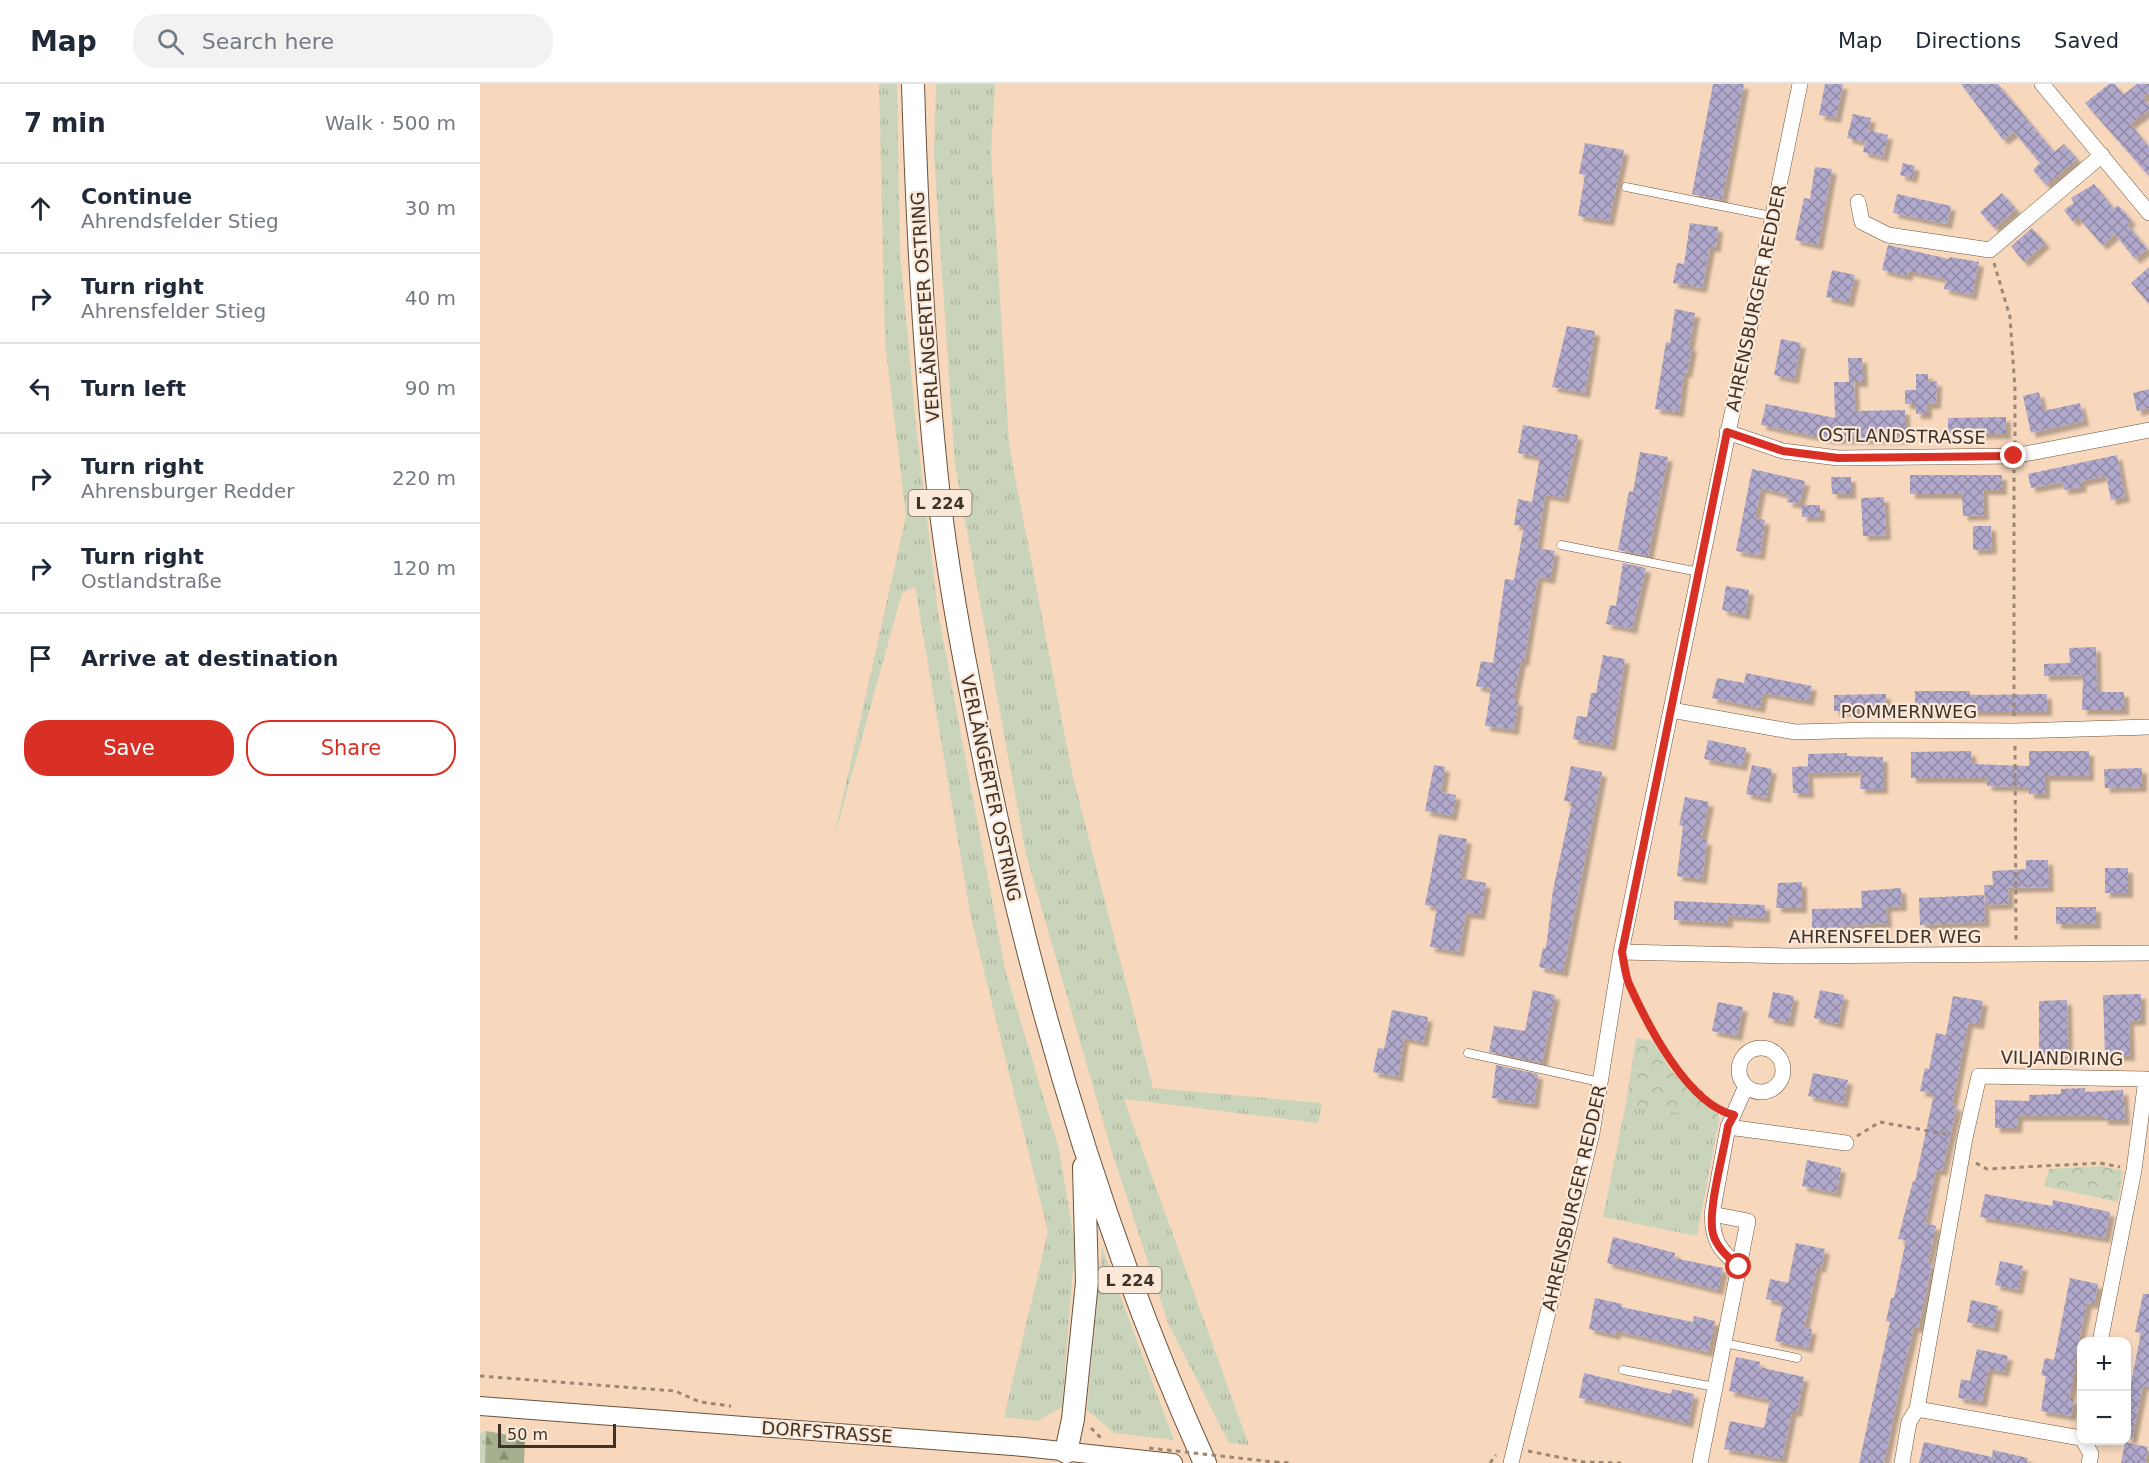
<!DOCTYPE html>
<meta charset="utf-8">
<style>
body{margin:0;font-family:"DejaVu Sans",sans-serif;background:#f2f2f3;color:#1f2937}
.controls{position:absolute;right:18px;bottom:18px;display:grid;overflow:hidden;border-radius:12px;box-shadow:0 3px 9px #0003}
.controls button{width:54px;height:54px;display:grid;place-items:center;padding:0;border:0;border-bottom:2px solid #e0e1e3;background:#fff;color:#1f2937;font:30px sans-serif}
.scale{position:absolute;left:18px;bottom:15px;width:118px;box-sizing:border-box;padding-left:6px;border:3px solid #3f3328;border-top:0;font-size:16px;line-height:21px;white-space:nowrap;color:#3f3328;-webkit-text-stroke:4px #fbe8d8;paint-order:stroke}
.stop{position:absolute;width:18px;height:18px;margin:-14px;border:4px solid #d93025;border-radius:50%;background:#fff}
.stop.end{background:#d93025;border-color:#fff;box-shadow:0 2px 6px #0008}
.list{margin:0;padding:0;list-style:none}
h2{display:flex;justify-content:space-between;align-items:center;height:78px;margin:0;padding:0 24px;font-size:26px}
h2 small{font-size:20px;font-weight:400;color:#747a83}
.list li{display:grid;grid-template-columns:39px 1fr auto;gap:18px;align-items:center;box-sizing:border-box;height:90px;padding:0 24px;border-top:2px solid #e0e1e3}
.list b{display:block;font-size:22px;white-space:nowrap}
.list p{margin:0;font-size:20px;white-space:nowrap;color:#747a83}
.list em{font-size:20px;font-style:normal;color:#747a83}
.actions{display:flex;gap:12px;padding:18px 24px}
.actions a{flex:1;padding:14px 0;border:2px solid #d93025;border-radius:24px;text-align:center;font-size:21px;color:#d93025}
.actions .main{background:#d93025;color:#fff}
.icon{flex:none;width:33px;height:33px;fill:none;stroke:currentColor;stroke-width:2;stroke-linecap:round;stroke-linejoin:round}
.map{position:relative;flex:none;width:1669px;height:1379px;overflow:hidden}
header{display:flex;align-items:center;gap:36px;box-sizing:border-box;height:84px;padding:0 30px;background:#fff;border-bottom:2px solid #e0e1e3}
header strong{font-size:28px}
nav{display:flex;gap:33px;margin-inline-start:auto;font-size:21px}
.search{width:420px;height:54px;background:#f2f2f3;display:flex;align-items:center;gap:15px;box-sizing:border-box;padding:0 21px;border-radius:24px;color:#747a83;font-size:22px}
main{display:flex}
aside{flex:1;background:#fff}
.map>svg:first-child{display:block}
</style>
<header>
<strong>Map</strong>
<div class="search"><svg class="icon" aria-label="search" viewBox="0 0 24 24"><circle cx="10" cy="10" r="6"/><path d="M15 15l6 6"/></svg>Search here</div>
<nav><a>Map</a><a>Directions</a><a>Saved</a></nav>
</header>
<main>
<aside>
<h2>7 min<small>Walk · 500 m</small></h2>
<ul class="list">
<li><svg class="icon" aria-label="ahead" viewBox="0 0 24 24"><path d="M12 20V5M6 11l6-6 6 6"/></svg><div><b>Continue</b><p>Ahrendsfelder Stieg</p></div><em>30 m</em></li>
<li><svg class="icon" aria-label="right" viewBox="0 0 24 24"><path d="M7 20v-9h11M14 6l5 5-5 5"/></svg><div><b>Turn right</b><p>Ahrensfelder Stieg</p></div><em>40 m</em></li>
<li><svg class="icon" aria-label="left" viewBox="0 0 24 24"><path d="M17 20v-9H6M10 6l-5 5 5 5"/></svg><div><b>Turn left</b></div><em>90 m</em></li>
<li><svg class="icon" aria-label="right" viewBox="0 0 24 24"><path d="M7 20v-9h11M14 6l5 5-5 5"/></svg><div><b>Turn right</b><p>Ahrensburger Redder</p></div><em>220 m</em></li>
<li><svg class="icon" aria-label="right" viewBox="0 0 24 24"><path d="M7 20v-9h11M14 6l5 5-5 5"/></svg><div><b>Turn right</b><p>Ostlandstraße</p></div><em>120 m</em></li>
<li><svg class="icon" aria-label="arrive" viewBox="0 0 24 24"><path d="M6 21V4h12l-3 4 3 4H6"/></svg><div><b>Arrive at destination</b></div></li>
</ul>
<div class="actions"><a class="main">Save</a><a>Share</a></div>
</aside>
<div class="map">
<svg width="1669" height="1379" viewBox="0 0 1669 1379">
<defs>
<pattern id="grass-tufts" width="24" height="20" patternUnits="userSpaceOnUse" patternTransform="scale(1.5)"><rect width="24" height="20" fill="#cad4ba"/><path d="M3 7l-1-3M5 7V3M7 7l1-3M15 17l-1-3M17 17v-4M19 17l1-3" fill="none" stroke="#afb6a0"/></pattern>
<pattern id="forest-firs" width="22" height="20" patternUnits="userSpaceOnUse" patternTransform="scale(1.5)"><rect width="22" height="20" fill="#a4b08e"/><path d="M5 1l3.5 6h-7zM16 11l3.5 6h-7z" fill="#879074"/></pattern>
<pattern id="park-crowns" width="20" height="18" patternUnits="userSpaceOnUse" patternTransform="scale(1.5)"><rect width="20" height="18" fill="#cad4ba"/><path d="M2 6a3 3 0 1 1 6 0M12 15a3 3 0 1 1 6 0" fill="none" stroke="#afb6a0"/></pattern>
<pattern id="building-cross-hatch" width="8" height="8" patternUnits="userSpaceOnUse" patternTransform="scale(1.5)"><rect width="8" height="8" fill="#b0a9cc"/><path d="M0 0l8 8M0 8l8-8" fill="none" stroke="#918aa6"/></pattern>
<filter id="shadow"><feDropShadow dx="5" dy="5" stdDeviation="1.5" flood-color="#0004"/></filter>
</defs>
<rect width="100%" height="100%" fill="#f7d8bd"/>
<path fill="url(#grass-tufts)" d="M399,0H417L420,169L436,342L458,528L525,885L579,1065L595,1160L582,1323L558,1337L524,1333L568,1148L491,834L435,503L422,509L352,762L426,432L405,258Z
M456,0H515L511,68L529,361L592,689L673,1004L842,1019L838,1039L644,1015L769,1361L749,1359L688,1239L631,1065L546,770L475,381L454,71Z
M1146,1019L1239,1036L1217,1152L1123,1133Z
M622,1163L694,1356L634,1349L607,1326Z
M6,1347L5,1379H0V1349Z"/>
<path fill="url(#forest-firs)" d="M6,1347L45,1354L44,1379H5Z"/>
<path fill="url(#park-crowns)" d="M1156,954L1173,957L1192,988L1239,1032V1036L1146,1019Z
M1621,1082L1643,1087L1638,1118L1564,1102L1569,1085Z"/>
<path fill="url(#building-cross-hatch)" filter="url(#shadow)" d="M1233,0H1264L1242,116L1212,110Z
M1345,0H1363L1356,34L1339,31Z
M1481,0H1518L1574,68L1584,60L1597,75L1566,101L1553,86L1560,79L1534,48L1523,56Z
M1629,0H1635L1643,11L1657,0H1669V9L1663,13L1669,21V26L1650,40L1669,63V92L1605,19Z
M1373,30L1391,34L1388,46L1408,51L1403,73L1383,68L1385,58L1367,54Z
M1105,59L1144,66L1129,137L1098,132L1105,91L1099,90Z
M1423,79L1435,82L1432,94L1420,91Z
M1335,83L1352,85L1338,161L1315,156L1324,114L1330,115Z
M1614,100L1634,125L1638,121L1651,136L1647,140L1667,165L1655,175L1635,150L1622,161L1598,133L1593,138L1584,126L1594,119L1591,114Z
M1522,109L1536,125L1514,144L1500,128Z
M1417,110L1471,122L1467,140L1413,129Z
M1210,139L1238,143L1236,163H1230L1222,204L1193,199L1197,179L1204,180Z
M1552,144L1565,159L1544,178L1531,162Z
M1408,161L1469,175L1470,173L1499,178L1492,211L1464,205L1466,195L1429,187L1427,192L1402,186Z
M1669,183V220L1651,199Z
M1352,186L1375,191L1369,218L1346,213Z
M1195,225L1215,229L1209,262L1212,263L1207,289L1204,288L1199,328L1175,325L1186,258L1190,259Z
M1087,242L1115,247L1105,309L1072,303Z
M1301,255L1321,259L1314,295L1294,291Z
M1368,274H1382L1383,298H1374L1375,327L1425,326V355H1350L1281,341L1286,320L1355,334L1354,298H1369Z
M1436,290H1448V298L1457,297L1456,320H1447V330H1436V320H1425V306H1436Z
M1669,305V324L1657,327L1653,309Z
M1559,308L1563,327L1600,319L1604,337L1551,349L1543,312Z
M1526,333V350H1468V334Z
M1043,341L1098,351L1084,414L1065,411L1057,464L1075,467L1070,495L1058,493L1044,577H1041L1033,616L1038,617L1034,646L1005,642L1011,605L996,602L1001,577L1013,579L1025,495L1034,496L1044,442L1034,441L1038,415L1052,418L1060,373L1038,369Z
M1160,368L1188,373L1168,472L1138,466L1149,407L1153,408Z
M1637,371L1645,413L1631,416L1626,392L1601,397L1602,403L1584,406L1582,398L1551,404L1548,390Z
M1272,385L1325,397L1319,420L1307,418L1309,411L1281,404L1275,434L1285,436L1280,471L1256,467Z
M1430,391H1522V406H1503L1504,431L1483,432L1482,410H1430Z
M1351,393H1371V410H1352Z
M1404,413L1406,451L1383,452L1381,414Z
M1322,421H1340V433H1322Z
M1493,442H1511L1512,465L1493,466Z
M1143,479L1166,484L1152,545L1126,540L1130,521L1136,522Z
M1246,502L1269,506L1265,531L1242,526Z
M1616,563L1617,608H1644V626H1602L1603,591L1564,592V580L1590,579L1589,564Z
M1123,571L1145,575L1131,662L1093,655L1097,632L1107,633L1111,609H1116Z
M1266,589L1332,602L1329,617L1283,609L1280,624L1232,614L1237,594L1264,599Z
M1435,607H1490V611L1567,610V627H1435Z
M1406,610V627H1354V611Z
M1228,656L1266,664L1262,682L1224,675Z
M1491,667L1492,680L1549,682V667H1609V692H1565V710H1549V703L1507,702V694H1431V668Z
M1367,669V672L1403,673V705H1380L1381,688L1328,689L1329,709H1313L1312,683L1328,682V670Z
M954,681L965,683L961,708L976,711L972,732L945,727Z
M1272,681L1292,685L1286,714L1266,710Z
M1091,682L1122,688L1083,888L1059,883L1063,864H1066L1073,806L1092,718L1084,717Z
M1662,684V703L1625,704L1624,685Z
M1205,713L1229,718L1221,756H1227L1222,795L1197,792L1203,742L1199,741Z
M959,750L987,755L980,794L1006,799L1000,831L986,829L979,868L950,863L957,823L945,821Z
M1546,776H1568L1569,803L1528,804L1529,820L1505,821L1504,801H1513L1512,787L1546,785Z
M1625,784H1648V809H1625Z
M1322,798V824H1296L1298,799Z
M1421,804L1422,822L1406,823L1407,839L1332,845V825L1382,824L1381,807Z
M1504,811L1505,838L1440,841L1439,814Z
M1194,817L1285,821V834L1248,832V839L1194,836Z
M1576,823H1616V840H1576Z
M1053,906L1075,911L1062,979L1009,968L1014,942L1045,947Z
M1340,906L1364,911L1358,940L1334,934Z
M1293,908L1314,912L1309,938L1288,934Z
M1661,910V936L1649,937L1650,972H1625L1623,911Z
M1473,912L1503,917L1499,940L1488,939L1472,1021L1477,1022L1462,1087L1456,1086L1445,1139L1456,1142L1448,1179L1452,1180L1438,1244L1434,1243L1420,1301L1404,1379H1379L1410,1238L1406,1237L1411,1214H1414L1426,1156L1418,1155L1433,1097L1435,1098L1454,1010L1440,1007L1445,984L1449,985L1456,949L1466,951Z
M1587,916L1588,972L1559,973V917Z
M1238,918L1263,923L1257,952L1232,947Z
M912,926L948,933L943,958L924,954L918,993L893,988L898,964L904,965Z
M1016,981L1058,990L1054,1020L1012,1014Z
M1333,989L1368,996L1363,1019L1328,1012Z
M1605,1004V1008L1643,1006L1645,1036H1623V1032H1538L1537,1044H1515V1016L1549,1017V1011L1581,1010V1005Z
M1327,1076L1361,1084L1356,1109L1322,1102Z
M1505,1110L1572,1122L1573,1116L1630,1128L1625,1154L1500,1133Z
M1133,1153L1195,1169L1194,1174L1243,1184L1238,1206L1127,1179Z
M1316,1159L1345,1165L1341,1184L1337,1183L1324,1244L1332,1245L1328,1264L1295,1257L1303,1219L1286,1215L1290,1195L1308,1199Z
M1520,1177L1543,1182L1538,1206L1515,1201Z
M1590,1194L1618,1200L1614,1220L1607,1219L1594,1280L1596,1281L1589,1315H1594L1591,1332L1561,1327L1566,1292L1561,1291L1565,1274L1574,1276Z
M1663,1210H1669V1303L1663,1301L1652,1355L1647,1354V1309H1649L1661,1249L1655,1248Z
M1115,1214L1142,1220L1141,1223L1213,1238L1214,1232L1235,1237L1228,1268L1136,1247L1135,1251L1109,1245Z
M1491,1216L1518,1222L1514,1244L1487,1238Z
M1497,1265L1528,1272L1524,1288L1508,1285L1502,1318L1478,1314L1481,1295L1490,1297Z
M1256,1273L1280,1278L1279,1283L1324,1293L1317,1328L1312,1327L1302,1375L1244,1365L1250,1337L1284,1344L1290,1316L1249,1307Z
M1104,1289L1191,1310L1192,1305L1214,1310L1208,1339L1099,1314Z
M1444,1358L1512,1373L1513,1366L1548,1374L1547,1379H1439Z
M1645,1358L1668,1363L1665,1379H1641Z"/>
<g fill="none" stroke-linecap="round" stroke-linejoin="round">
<g stroke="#6c523a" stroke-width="9">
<path id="service" d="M1146,103L1286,131L1293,129
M1081,461L1219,488
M988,969L1120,998
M1244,1259L1317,1274
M1143,1286L1235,1303"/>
</g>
<g stroke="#6c523a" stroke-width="16">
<path id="minor" d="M1562,0L1669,129
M1378,118L1382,138L1408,151L1510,166L1622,71
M1247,348L1303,367L1358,374L1534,372L1669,346
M1191,626L1315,648L1392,646L1534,647L1669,643
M1141,868L1307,872L1669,869
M1259 986a22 22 0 1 1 44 0a22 22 0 1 1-44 0Z
M1248,1043L1366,1059
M1232,1130C1233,1158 1239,1165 1259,1183
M1437,1325L1601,1354
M1603,1356L1611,1370L1609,1379
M1031,1379L1112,1049L1141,868L1320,0
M1220,1379L1268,1137L1232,1130L1248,1043L1266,1002
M1422,1379L1429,1338L1437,1325L1485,1054L1499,992L1666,995L1654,1086L1620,1258"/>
</g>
<g stroke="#6c523a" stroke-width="20">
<path id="tertiary" d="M0,1322L544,1363L693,1379"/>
</g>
<g stroke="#6c523a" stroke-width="24">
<path id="primary" d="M433,0C437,138 444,276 459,413C470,507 489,601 508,694C557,928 626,1160 725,1379
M586,1368L593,1335L607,1198L604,1083"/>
</g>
<path stroke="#9d8774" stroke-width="3" stroke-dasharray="4.5 4.5" stroke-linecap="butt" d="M1514,179L1530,233L1535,305V359
M1534,632V386
M1535,662L1536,857
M1151,903L1195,983L1239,1026
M1377,1052L1400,1038L1471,1051
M1496,1079L1507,1085L1620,1079L1640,1083
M0,1292L195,1307L220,1318L251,1322
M611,1344L621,1354
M1048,1367L1103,1378L1141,1379
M795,1378L811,1379
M1010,1379L1016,1371"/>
<use href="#service" stroke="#fff" stroke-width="8"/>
<use href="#minor" stroke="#fff" stroke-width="15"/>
<use href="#tertiary" stroke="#fff" stroke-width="18"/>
<use href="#primary" stroke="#fff" stroke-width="22"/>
<path stroke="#9d8774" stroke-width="3" stroke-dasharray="4.5 4.5" stroke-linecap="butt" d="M669,1364L795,1378"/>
</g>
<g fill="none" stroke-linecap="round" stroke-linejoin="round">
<path stroke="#d93025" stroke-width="8" d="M1259,1183C1248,1173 1237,1164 1233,1150C1227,1127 1244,1068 1248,1042L1254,1031C1208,1021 1167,940 1149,900C1145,890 1144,878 1142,868L1247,348L1303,367L1358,374L1534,372"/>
</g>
<g text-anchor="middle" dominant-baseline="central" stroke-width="4.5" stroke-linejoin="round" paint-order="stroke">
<g fill="#fbe8d8" stroke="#77695d" stroke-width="1.5">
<rect x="428.5" y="406" width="63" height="26" rx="4.5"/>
<rect x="618.5" y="1183" width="63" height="26" rx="4.5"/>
</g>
<g font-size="16" font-weight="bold" fill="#3f3328">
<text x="460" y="419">L 224</text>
<text x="650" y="1196">L 224</text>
</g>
<g font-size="18" fill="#3f3328" stroke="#fbe8d8">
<text transform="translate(1276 214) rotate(-78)">AHRENSBURGER REDDER</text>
<text transform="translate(445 223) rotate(-94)">VERLÄNGERTER OSTRING</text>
<text transform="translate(1422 352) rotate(1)">OSTLANDSTRASSE</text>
<text x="1429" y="627">POMMERNWEG</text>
<text transform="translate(511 704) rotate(78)">VERLÄNGERTER OSTRING</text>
<text x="1405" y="852">AHRENSFELDER WEG</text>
<text transform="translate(1582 974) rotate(1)">VILJANDIRING</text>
<text transform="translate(1094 1114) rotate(-77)">AHRENSBURGER REDDER</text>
<text transform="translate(347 1348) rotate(4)">DORFSTRASSE</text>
</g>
</g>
</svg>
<div class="controls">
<button>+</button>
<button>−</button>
</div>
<div class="scale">50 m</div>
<div class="stop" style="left:1259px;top:1183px"></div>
<div class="stop end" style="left:1534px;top:372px"></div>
</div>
</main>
